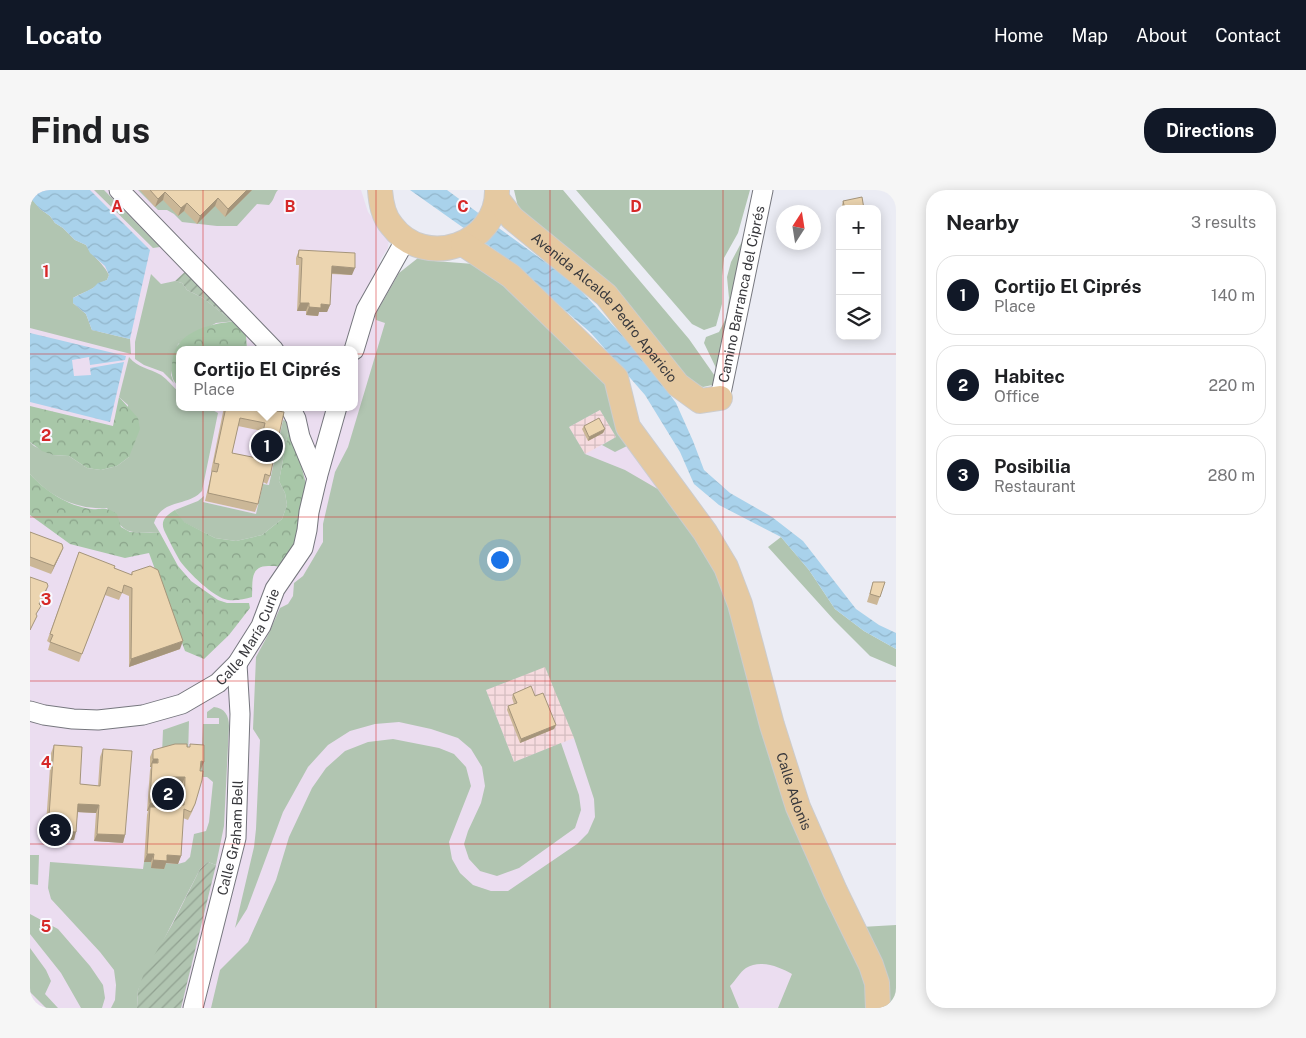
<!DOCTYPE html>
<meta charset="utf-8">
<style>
body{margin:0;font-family:"Public Sans",sans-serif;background:#f6f6f6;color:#202124}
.controls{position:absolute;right:15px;top:15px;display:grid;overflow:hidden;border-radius:10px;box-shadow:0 2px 12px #0003}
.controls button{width:45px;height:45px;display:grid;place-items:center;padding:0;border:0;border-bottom:1px solid #e0e0e0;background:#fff;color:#202124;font:25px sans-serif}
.compass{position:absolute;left:746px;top:15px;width:45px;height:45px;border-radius:50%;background:#fff;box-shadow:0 2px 12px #0003;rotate:12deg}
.you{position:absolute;left:469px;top:369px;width:18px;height:18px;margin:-12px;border:4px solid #fff;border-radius:50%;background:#1a73e8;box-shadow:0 0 0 8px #1a73e833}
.badge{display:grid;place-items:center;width:32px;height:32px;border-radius:50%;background:#111827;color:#fff;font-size:16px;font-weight:700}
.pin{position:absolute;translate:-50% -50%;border:2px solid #fff;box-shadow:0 1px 5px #0006}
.popup{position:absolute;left:146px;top:156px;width:182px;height:65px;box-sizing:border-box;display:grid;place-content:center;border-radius:10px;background:#fff;filter:drop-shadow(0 1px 4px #0005);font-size:16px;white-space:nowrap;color:#757577}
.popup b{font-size:19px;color:#202124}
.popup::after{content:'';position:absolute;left:50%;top:100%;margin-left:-10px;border:10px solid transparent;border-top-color:#fff}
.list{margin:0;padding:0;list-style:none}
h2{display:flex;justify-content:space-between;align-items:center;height:65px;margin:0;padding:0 20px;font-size:21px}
h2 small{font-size:16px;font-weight:400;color:#757577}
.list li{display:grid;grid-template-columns:32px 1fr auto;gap:15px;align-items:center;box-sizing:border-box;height:80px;margin:0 10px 10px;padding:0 10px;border:1px solid #e0e0e0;border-radius:20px}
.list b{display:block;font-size:19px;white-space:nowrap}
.list p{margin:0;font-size:16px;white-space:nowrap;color:#757577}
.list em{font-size:16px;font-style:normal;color:#757577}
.icon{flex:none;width:28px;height:28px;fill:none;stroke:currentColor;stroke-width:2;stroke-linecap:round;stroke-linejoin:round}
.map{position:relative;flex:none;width:866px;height:818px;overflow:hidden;border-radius:20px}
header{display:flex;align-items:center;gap:30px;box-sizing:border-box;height:70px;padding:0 25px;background:#111827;color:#fff}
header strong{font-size:24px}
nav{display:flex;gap:28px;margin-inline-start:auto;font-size:18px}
.intro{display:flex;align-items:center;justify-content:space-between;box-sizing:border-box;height:120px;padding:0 30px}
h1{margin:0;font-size:35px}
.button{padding:12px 22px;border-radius:20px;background:#111827;color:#fff;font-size:18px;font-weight:700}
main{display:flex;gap:30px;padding:0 30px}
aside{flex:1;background:#fff;border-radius:20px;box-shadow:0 2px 12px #0003}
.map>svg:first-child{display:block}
</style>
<header>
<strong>Locato</strong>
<nav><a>Home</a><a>Map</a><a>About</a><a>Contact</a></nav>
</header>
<div class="intro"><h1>Find us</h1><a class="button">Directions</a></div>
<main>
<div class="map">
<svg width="866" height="818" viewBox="0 0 866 818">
<defs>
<pattern id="industrial-grid" width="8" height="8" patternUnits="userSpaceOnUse" patternTransform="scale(1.25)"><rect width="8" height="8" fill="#f6dbdf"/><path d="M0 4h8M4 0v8" fill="none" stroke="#d4bdc0"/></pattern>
<pattern id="forest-crowns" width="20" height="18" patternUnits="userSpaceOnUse" patternTransform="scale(1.25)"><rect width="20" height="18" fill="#a8c7a8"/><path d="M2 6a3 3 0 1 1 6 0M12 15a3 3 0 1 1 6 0" fill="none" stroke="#8aa38a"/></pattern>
<pattern id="garden-furrows" width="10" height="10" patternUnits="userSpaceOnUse" patternTransform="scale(1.25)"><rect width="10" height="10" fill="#b1c5b1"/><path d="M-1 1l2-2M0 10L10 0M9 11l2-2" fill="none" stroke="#91a191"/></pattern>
<pattern id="water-waves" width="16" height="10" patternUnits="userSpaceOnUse" patternTransform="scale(1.25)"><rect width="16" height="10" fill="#a9d2eb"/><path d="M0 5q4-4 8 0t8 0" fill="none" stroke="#92b5ca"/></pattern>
</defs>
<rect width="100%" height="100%" fill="#ebecf4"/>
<path fill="#ebddf0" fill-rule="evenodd" d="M0,0H331L338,22L359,49L358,58L349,72L369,83L388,68L404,71L514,126L653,322L837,818H0ZM150,160H324V217H150Z"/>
<path fill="url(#industrial-grid)" d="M570,220L586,247L555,264L539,237Z
M516,476L544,548L484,572L456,500Z"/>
<path fill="#b1c5b1" d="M64,0H74L130,57L123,58Z
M108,0H248C244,4 245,9 239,15L227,14L207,36H187L152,32L144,24L137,20H128Z
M484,0H533L659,149L687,189V194L673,197L661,192L604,122L500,32L488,17Z
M546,0H720L708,43L694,68L692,86V114L686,136L674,140L662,134Z
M0,6L10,19L20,26L25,33L33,38L45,50L56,55C62,66 73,73 79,85L77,90C69,94 70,93 63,98C57,102 49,104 43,108V113L56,124L62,140L100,149L101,164L0,138Z
M717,42L690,174L686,178L674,153L676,147L689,142L696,128L699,108L697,87L701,72Z
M388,68L404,71L444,74L514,126L578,188L599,255L585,262L572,255L586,247L570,220L539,237L555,264L595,280L638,305L653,322L694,398L820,741L843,818H748L762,784C750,777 730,769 716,778C710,782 705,791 700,796L709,818H181L190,780L218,752L246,690L259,647L282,598L296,578L315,561L338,552L363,549L409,558L424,564L436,577L441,596L419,652L422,669L430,683L443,695L461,701H478L547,654L558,643L565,627L564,609L544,548L515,477L456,500L484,572L531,553L549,605L551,620L545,638L489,678L467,686L450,681L439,669L434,654L438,641L451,613L455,596L452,577L441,559L428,548L401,539L369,532L345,534L320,541L298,555L278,577L253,622L217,719L205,738L224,657L226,639L230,550L223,539L226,467L239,443L250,418L258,414L263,406L264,393L273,386L293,352V334L305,282L318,257L355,133L346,130L345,125L369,83Z
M121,84L131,94L145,91L152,93L157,100L173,108L197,127L206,131L186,133L148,154L141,185L144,193L133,182L114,175L105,169V152Z
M99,167C108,178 119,178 131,185C138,190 143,197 149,202L150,217H177L188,223L172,301C158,317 132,308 124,333L130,343C96,342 97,346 77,318C47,320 20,307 0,284V252L4,256L23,265L39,266L57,278L71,280L87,276L99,267L98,215L89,207Z
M253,230L260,232L249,291L255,303L257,315L252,329L232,345L206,351L185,348L153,332L145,320L168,311L174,306L173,312L226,324L233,294L239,295Z
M751,347L779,380L805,419L834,441L866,459V477L840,466L804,430L738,357Z
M184,517C195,518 199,526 199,536L194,636L186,675L178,672L170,679L108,800L107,818H81L85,810L86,795L84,780L70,762L21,709L18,698L20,672L113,679L114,672H121V678L134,673L148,674L155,672L160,667L164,644L176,641L179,632L183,592L177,587H171L168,579H171L173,534H189V528H177V522Z
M159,531L158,565L132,564L133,540Z
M0,665H9L8,695L0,694Z
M0,724L28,739L60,776L73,795L75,808L72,818H51L31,783L0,744Z
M866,735V818H854L831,737Z
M0,758L16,780L21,791L15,804L28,818H16L0,802Z"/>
<path fill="url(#forest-crowns)" d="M206,131L216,145L217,160H150L149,196C142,191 141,185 142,176C142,142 178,134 206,131Z
M89,207L108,228L110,239L99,267L87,276L71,280L57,278L39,266L23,265L12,261L0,252V216L83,236Z
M260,232L276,294L275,304L270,347L253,376C248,377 245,376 240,376C219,375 223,392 222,407C215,409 206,411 198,410C184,408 158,382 150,371C144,361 139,350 134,340C130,330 137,325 145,320L154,332L185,348L206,351L232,345L252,329L257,315L255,303L249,291Z
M0,284C15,301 38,316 61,319C75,320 74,316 87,324L91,337L100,342L130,343L148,376L161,391L188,410L197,413H219L220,418L199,445L174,469L155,461L119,363L95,368L40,354L0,325Z"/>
<path fill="url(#garden-furrows)" d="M158,79L206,131L197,127L173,108L157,100L152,93L145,91Z
M178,672L186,675L151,818H107L108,800L114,783L143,733L170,679Z"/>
<path fill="url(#water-waves)" d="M0,0H60L120,60L100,149L62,140L56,124L43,113V108L63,98L68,93L77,90L79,85L75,76L60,63L56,55L45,50L33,38L25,33L20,26L10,19L2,10Z
M380,0H417L544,93L612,167L646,213L663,251L674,280L700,303L742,327L773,351L826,419L849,435L866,443V459L834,441L805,419L779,380L751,347L689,315L664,294L650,262L615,205L561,143L469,63Z
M0,143L96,166L95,170L60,175L59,167L42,170L44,186L61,185L60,178L94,172L80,232L0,212Z"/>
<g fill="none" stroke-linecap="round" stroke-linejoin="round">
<g stroke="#76777e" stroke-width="21">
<g id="minor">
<path d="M89,0L244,160"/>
<path d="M324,160L336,120L376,49"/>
<path id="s1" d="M690,208L733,0"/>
<path d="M287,288L307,217"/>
<path id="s2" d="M0,521L14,525L43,529L68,530L113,525L152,514L188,493L207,474L231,436L245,399L273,358L277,340L279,322L287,288L270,247L266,229L260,217"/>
<path id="s3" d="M163,818L206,648L210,524L207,474"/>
</g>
</g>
<g stroke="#cccccd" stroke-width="26">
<g id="major">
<path d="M350,0C351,13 353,26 362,36C395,80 468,55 467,0"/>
<path id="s4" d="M468,10L482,28L576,105L648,195L670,211L690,208"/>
<path id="s5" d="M433,54L481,86L586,188L598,237L675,342L696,377L710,414L742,535L768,617L805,701L841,775L847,793L848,818"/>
</g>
</g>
<use href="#minor" stroke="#fff" stroke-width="19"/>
<use href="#major" stroke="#e5c9a1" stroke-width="24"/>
</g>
<path fill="#cbb797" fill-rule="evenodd" d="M110,0H222L195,27L185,16L167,34L154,21L148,26L133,10L125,17Z
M813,11L834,19H813L812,15Z
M269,60L322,85L301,84L300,115L297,122H289L288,126L276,125V121H267L269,75H266V68Z
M194,217H245L240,286L237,294L233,292L228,314L225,322L175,311L180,289L182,281H181ZM208,236L232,241L226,268L202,263Z
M554,236L575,239L573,243L558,251L552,239Z
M0,342L33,358L30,365L21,384L0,376Z
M49,362L84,378L101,385L102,382L150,459L99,477V406L92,403L89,410L75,405L49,472L18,460L20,453L17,451Z
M843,392H855L847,415L837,412Z
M483,504L505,506L526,535L524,539L490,553L477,520L478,516L484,514L482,508Z
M160,554L171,579H170L165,614L162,622L158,630L153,628L151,666L148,674L136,673L134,679L121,678V672H114L117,625L118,621H117L120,580L121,577H120V567L123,560L160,557ZM140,595H152L151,615H139Z
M24,555L50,594L68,596L70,567L73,559L95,645L93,653L64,651L66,623L48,622L44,650L15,648L21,563Z"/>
<path fill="#a5957b" d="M217,0H222L195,27L198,19Z
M135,2L133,10L125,17L128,9Z
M188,8L185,16L167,34L170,26Z
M157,13L154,21L148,26L151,18Z
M302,76L325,78L322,85L299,83Z
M270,113H279L276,121H267Z
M291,114L300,115L297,122H289L288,126L276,125L279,117Z
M575,239L573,243L558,251L559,247Z
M33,358L30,365L21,384L24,376Z
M18,396L15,404L6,422L9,414Z
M153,451L150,459L99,477L101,469Z
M526,535L524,539L490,553L491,549Z
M123,569H128L126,577L122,573L121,577H120Z
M171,571L174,572L171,579H168Z
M141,587H155L152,595H138Z
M120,613L126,614L123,621L120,617L118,621H117Z
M48,614L69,615L66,623L46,622Z
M18,640L46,642L44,650L15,648Z
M67,644L95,645L93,653L64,651Z
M117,664H124L121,672H114Z
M137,665L151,666L148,674L136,673L134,679L121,678L123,670Z"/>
<path fill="#ecd5b0" stroke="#a5957b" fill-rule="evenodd" d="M120,0H217L198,19L188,8L170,26L157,13L151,18L135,2L128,9Z
M832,7L834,19H815L813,11Z
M269,60L325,63V78L302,76L300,115L291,114V118L279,117V113H270L272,68L268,67Z
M196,217H245L248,218L247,221L254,222L240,286L235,284L228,314L178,303L182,281L187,282L189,274L184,273ZM210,228L235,233L227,268L202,263Z
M569,228L575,239L559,247L554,236Z
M0,342L32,354L33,358L24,376L0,367Z
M49,362L85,376L84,378L102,385V382L120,376L128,380L153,451L101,469L102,398L94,395L92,403L78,397L52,464L20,452L23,445L20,444Z
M0,387L17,393L18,396L9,414L11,416L6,424L7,426L0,440Z
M843,392H855L850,407L840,404Z
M501,496L505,506L513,503L526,535L491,549L478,516L487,513L483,504Z
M145,554H157V557H160V554L174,555V572L171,571L170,581H173L172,590L165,614L161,622L154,619L151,666L137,665V671L123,670L124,664H117L120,617H126V614L120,613L122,573H128V569H123V560ZM141,587H155L154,615H139Z
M24,555L52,557L50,594L70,596L73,559L102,561L95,645L67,644L69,615L48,614L46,642L18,640Z"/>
<path fill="none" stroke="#d62828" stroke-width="1" stroke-opacity="0.55" d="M173,0V818M346,0V818M520,0V818M693,0V818M0,164H866M0,327H866M0,491H866M0,654H866"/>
<g text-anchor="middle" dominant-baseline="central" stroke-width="4" stroke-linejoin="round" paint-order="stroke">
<g font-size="14" fill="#39393d" stroke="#f9f9ff">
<text stroke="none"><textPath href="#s1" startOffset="106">Camino Barranca del Ciprés</textPath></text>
<text stroke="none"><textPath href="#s4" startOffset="152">Avenida Alcalde Pedro Aparicio</textPath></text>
<text stroke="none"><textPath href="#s2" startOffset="252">Calle María Curie</textPath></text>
<text stroke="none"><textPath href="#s5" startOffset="660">Calle Adonis</textPath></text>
<text stroke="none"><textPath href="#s3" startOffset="175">Calle Graham Bell</textPath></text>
</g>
</g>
<g font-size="16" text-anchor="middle" font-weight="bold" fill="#d62828" stroke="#f9f9ff" stroke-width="4" stroke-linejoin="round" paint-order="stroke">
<text x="87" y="22">A</text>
<text x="260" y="22">B</text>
<text x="433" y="22">C</text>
<text x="606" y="22">D</text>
<text x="16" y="87">1</text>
<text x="16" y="251">2</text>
<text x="16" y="415">3</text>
<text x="16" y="578">4</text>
<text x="16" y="742">5</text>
</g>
</svg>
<div class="controls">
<button>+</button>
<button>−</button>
<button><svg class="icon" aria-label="layers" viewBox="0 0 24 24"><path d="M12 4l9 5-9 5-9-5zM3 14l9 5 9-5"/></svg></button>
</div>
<svg class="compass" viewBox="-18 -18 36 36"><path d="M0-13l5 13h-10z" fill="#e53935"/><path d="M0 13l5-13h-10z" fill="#757577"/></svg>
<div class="you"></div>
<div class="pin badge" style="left:237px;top:256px">1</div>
<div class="popup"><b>Cortijo El Ciprés</b>Place</div>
<div class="pin badge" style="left:138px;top:604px">2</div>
<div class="pin badge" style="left:25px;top:640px">3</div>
</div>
<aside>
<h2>Nearby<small>3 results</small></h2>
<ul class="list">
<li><span class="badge">1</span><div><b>Cortijo El Ciprés</b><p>Place</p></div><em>140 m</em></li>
<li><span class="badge">2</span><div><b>Habitec</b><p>Office</p></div><em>220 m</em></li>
<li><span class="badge">3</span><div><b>Posibilia</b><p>Restaurant</p></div><em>280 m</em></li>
</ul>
</aside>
</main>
